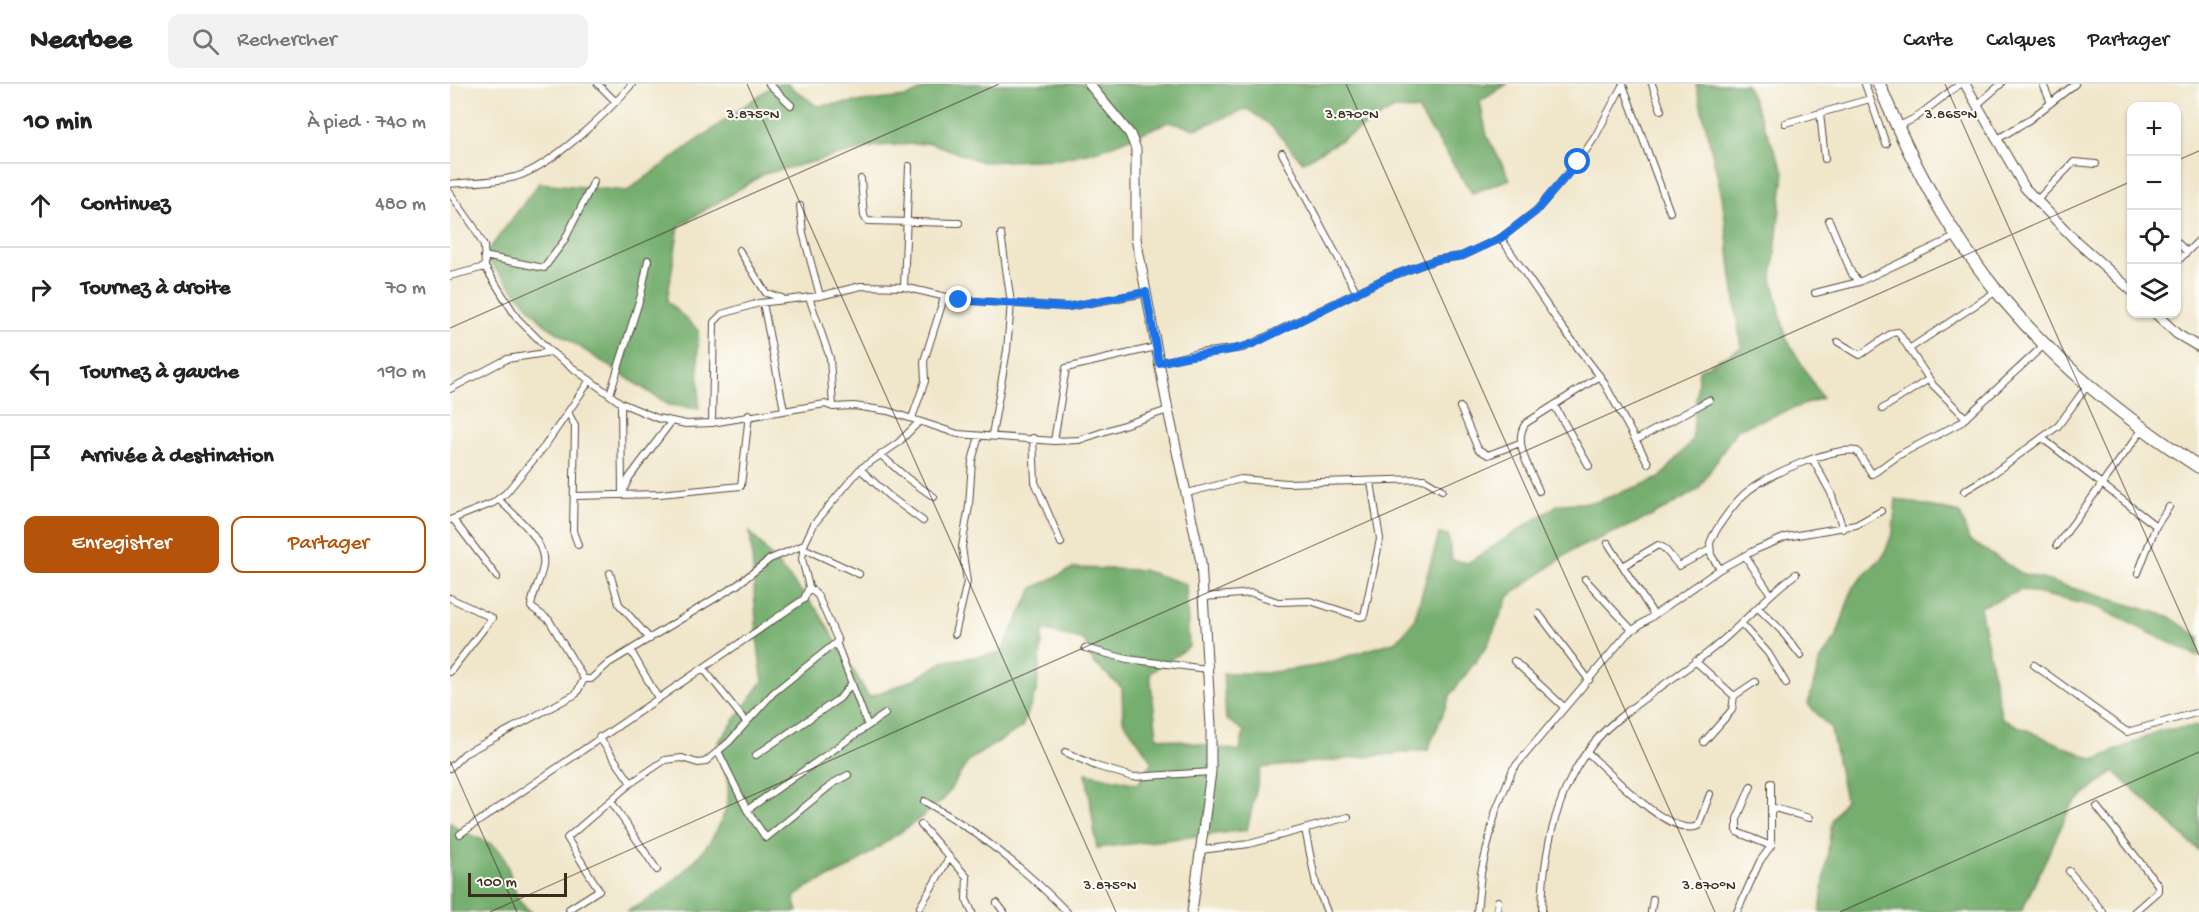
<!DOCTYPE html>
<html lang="fr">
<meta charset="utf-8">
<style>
body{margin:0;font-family:"Gochi Hand",sans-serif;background:#f2f2f2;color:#222}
.controls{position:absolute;right:18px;top:18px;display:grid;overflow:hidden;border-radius:12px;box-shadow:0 2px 4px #0004}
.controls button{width:54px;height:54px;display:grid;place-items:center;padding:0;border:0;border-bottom:2px solid #e0e0e0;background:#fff;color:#222;font:30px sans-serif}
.scale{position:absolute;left:18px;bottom:15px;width:99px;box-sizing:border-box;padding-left:6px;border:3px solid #3b2a1e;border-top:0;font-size:16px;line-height:21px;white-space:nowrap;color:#3b2a1e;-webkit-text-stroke:4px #fdfcf7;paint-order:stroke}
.stop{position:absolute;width:18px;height:18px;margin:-14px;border:4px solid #1a73e8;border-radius:50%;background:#fff}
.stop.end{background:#1a73e8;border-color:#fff;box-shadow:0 2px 6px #0008}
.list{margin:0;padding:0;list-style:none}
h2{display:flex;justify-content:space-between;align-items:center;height:78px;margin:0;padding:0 24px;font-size:26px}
h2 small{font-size:20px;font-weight:400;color:#767676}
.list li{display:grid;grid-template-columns:39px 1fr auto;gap:18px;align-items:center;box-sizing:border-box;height:84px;padding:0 24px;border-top:2px solid #e0e0e0}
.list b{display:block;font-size:22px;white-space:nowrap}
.list em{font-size:20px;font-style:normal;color:#767676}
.actions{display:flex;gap:12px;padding:18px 24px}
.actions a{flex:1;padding:14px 0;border:2px solid #b45309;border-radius:12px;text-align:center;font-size:21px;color:#b45309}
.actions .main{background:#b45309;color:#fff}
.icon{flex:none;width:33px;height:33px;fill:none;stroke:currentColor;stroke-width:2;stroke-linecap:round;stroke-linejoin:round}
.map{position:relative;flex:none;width:1749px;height:828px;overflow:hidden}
header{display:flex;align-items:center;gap:36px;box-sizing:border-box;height:84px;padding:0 30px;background:#fff;border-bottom:2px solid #e0e0e0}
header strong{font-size:28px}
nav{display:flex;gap:33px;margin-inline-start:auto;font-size:21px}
.search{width:420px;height:54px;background:#f2f2f2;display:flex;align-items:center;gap:15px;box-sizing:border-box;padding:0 21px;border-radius:12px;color:#767676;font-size:22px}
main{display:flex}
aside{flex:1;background:#fff}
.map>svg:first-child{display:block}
</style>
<header>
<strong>Nearbee</strong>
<div class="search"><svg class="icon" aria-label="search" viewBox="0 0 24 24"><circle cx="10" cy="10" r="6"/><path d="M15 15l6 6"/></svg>Rechercher</div>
<nav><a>Carte</a><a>Calques</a><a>Partager</a></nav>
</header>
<main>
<aside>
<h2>10 min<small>À pied · 740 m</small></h2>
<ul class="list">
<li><svg class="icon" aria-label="ahead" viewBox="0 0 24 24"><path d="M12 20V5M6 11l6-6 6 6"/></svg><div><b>Continuez</b></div><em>480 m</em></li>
<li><svg class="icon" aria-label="right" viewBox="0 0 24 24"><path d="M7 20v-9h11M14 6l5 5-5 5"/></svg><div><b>Tournez à droite</b></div><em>70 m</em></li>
<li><svg class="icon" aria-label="left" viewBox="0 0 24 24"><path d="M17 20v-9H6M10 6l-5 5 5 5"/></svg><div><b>Tournez à gauche</b></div><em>190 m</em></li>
<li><svg class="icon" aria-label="arrive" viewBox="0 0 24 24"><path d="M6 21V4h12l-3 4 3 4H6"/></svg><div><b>Arrivée à destination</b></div></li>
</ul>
<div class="actions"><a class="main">Enregistrer</a><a>Partager</a></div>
</aside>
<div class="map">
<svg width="1749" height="828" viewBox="0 0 1749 828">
<rect width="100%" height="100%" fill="#fdfcf7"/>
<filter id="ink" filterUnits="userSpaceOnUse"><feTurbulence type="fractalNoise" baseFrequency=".0167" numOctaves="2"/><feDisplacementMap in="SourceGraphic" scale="12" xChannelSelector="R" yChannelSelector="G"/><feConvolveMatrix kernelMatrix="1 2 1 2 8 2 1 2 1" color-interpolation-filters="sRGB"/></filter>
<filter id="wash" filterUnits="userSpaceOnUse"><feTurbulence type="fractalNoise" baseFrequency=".008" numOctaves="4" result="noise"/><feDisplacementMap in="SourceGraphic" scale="24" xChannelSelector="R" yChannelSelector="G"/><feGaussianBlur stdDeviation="1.35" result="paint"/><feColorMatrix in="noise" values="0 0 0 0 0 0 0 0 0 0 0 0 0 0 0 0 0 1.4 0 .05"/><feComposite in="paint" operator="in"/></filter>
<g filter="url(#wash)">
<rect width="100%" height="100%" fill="#f0e6ca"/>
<path fill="#74ae6e" stroke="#586c46" stroke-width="1.5" d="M325,0H337L367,22L457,13L485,0H1057L1030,18L1037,52L1060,95L1022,109L968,26L944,25L853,78L820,41L797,25L745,45L719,38L650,66L610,75L532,78L481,59L426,62L314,90L229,142L217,217L248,246L249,325L219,321L94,240L34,172L89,99L177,107Z
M1246,0H1296L1334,88L1322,194L1336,254L1372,314L1287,345L1248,406L1202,432L1123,466L1059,512L1037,562L1001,610L978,666L811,684L797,746L647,764L636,689L688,700L702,677L673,636L672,604L643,578L634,556L593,546L587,605L572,643L519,676L494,715L468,736L397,785L358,803L344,814L348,828H176C217,808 271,762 278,714C280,697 272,675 268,659L313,597C304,548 305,498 300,448L368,527L419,613L465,595L495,577L551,569L583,504L623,484L692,486L736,500L739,563L700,589L707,653L790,667L794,647L776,635L773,589H816L866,582L947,557L964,537L989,450L998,451L1002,476L1018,479L1109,420L1146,418L1210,394L1242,357L1249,286L1291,264L1272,112Z
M1446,415L1510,429L1519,456L1571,489L1718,532L1749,553V573L1647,523L1572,506L1530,523L1552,635L1645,676L1711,646L1749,642V767L1664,687L1621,722L1571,828H1370L1382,736L1395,716L1381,645L1358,620L1370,576L1386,554L1403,503L1434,471L1443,447Z
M0,738C13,753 40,753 52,770C64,790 60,814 81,828H0Z"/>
</g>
<g filter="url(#ink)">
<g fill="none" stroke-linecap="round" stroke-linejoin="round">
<g stroke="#564638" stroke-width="8">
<path id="street" d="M148,0L166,18
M319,0L341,21
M1202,0L1211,26
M1415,0L1436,60
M1593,0L1601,19
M1173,1L1220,128
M1527,21L1551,0
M1370,29L1375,75
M1335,39L1420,15
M1447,43L1465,34L1510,0
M1546,56L1579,36L1625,0
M832,69L907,209
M411,95L414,132L417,137L509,139
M0,100C21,98 45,98 65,93C101,83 158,28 182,0
M0,109L24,143L34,162L35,183L67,234L101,268L171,319L207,334L236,340L262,339L375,320L383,323L404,322L438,327L508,350L604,357L629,356L718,326
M1586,117L1624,78L1646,80
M350,122L353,149L370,212
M1379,136L1402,190L1409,198L1505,153
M1051,154L1111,242L1152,295L1198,379
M1726,157L1737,168
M289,166L316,209L332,214
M34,172L94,184L114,157L144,97
M1726,179L1749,156
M0,192L35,183
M454,203L459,82
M1365,209L1409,198
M359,213L380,274L383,323
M313,219L334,326
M1388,258L1410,271L1442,249L1448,248L1483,301L1516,334
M1459,265L1545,208
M709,279L747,269L793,264L936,194L985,176L1012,172L1051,154L1086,127L1128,78L1145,53L1173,0
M0,305L57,275L101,268
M160,310L191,211L198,176
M171,319L172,410
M1104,321L1139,382
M1010,323L1028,365L1038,371L1070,359
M1432,325L1479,295
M118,328L125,342L123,447L128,461
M462,334L475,297L474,277L494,214
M262,339L264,238L272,230L309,219L370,212L411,202L454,203L509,216L617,223L696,209
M542,351L557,266L561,219L551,150
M583,354L585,398L611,459
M1592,354L1706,442
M1186,356L1259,316
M604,357L616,284L706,263
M431,371L457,394L484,413
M1363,376L1381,409L1393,445
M410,385L439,412L473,437
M1089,407C1082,388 1061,358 1076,339L1150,292
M1514,407L1544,389L1608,342L1637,302
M737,409L791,395L837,399L974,395L992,406
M172,410L179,394L221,338
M125,412L210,410L291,402L299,330
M49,416C65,432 97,456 93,482C91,496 82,509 81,523L99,536L134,595H141L159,579L287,501L320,475L354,461
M3,435L47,493
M0,436L43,419L56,409L94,363L140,296
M1158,459L1204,531
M1607,461L1692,346
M353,464L409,490
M1295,472L1320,509
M1173,482L1208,461L1214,464L1229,482L1259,466
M1270,485L1261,471L1260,459C1265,445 1286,416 1298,407C1319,390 1381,363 1407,367L1422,390L1424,389L1449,371L1510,339L1594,261
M160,489L169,520L200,555
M1688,489L1706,442L1719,423
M1135,495L1182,546
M754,513L802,509L828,518L860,517L910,533L914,532L930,455L921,398
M0,514L42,534L0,588
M1308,524L1330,545L1351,572
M1089,530L1139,596
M1292,540L1318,569L1336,599
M505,550L517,498L512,463L519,422L522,377L529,352
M386,558L418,642
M635,564L677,575L757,585
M181,567L208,614
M1064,577L1114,623
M1245,577L1284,612L1305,598
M1584,581L1677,648L1749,628
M253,584L296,638
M149,653L181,699
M1254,658L1282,626L1284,612
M268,667L297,726L316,754L385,698L398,691
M615,668L646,682L683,693L761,688
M1137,668C1158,687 1219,754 1248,742L1260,710
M306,671L390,614L402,599
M0,684L14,670L126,610L134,595
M1301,702L1287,735V748L1321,762
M161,717L207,786
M474,717C528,747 574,784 617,828
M1321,723L1359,734
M1647,723L1708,801V807L1684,828
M297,726L435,630
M471,741L517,793L516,815L522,828
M855,745L866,800L877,828
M10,750L354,515L359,503L352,475L354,461L364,440L410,385L448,359L469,338
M751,766L799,760L898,733
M1619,787L1653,828
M547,819L554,828
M470,823L499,774
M119,825L149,806L117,754L181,699L215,676L232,674L248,679L255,678L279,658L323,609L388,557L368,512L359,503
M1027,828L1031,789L1046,726L1063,685L1177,550L1270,485L1305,466L1336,453L1406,441L1431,427
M1047,828L1048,817
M1092,828C1093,758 1111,680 1169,634C1198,610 1231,590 1261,566C1292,542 1315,512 1346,490
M1201,828L1203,815
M1287,828L1310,777L1321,762V699"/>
</g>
<g stroke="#564638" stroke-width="11">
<path id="secondary" d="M639,0L680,50L686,65V154L718,326L751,478L761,642V688L742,828
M1515,0L1575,104L1626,157L1682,207
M1706,230L1727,250L1749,263"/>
</g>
<g stroke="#564638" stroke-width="14">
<path id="highway" d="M1429,0C1502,178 1589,278 1749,383"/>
</g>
<use href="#street" stroke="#fff" stroke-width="6"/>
<use href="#secondary" stroke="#fff" stroke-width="9"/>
<use href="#highway" stroke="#fff" stroke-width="12"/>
</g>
</g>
<g fill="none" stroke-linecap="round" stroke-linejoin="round" filter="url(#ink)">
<path stroke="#1a73e8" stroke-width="8" d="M509,216L617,223L696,208L709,279C740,269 774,271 805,259L936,194L985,176L1012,172L1051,154L1086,127L1128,78"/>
</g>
<path fill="none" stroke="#3b2a1e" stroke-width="1.5" stroke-opacity="0.45" d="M297,0L666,828M896,0L1265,828M1495,0L1749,571M1726,77L1749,67M0,244L549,0M0,677L67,828M40,828L1682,97M1390,828L1749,668"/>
<g font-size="15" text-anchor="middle" fill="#3b2a1e" stroke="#fdfcf7" stroke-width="4.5" stroke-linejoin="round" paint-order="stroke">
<text x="1501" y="34">3.865°N</text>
<text x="303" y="34">3.875°N</text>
<text x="902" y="34">3.870°N</text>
<text x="660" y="805">3.875°N</text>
<text x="1259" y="805">3.870°N</text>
</g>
</svg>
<div class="controls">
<button>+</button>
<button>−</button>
<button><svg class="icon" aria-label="locate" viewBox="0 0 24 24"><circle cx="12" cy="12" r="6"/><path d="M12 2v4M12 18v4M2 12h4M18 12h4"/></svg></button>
<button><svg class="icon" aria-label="layers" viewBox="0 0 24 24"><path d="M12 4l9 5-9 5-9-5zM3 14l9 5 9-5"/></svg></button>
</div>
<div class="scale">100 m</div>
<div class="stop" style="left:1128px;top:78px"></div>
<div class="stop end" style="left:509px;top:216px"></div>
</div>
</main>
